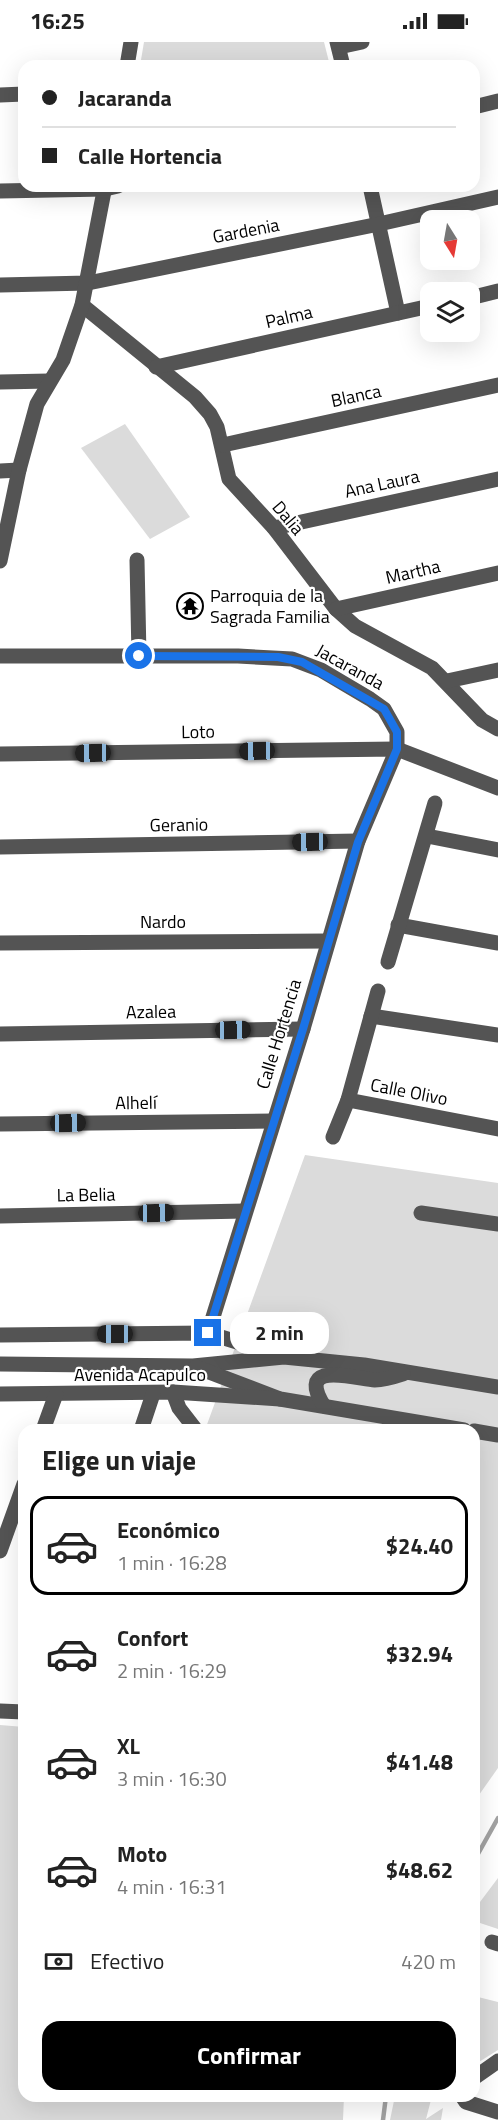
<!DOCTYPE html>
<html lang="es">
<meta charset="utf-8">
<style>
:root{--surface:#fff;--page:#f2f2f2;--text:#222;--muted:#767676;--line:#e0e0e0;--accent:#000}
body{margin:0;font-family:"Titillium Web",sans-serif;background:var(--page);color:var(--text);height:100vh;display:flex;flex-direction:column;font-size:22px;white-space:nowrap}
*{box-sizing:border-box;margin:0}
p{font-size:20px;color:var(--muted)}
.icon{flex:none;width:33px;height:33px;fill:none;stroke:currentColor;stroke-width:2;stroke-linecap:round;stroke-linejoin:round}
.map{position:relative;flex:1;overflow:hidden}
.side{position:absolute;left:18px;top:1382px;width:462px;height:678px;display:flex;flex-direction:column;background:var(--surface);border-radius:18px;box-shadow:0 6px 24px #0002}
.side>*{flex:none}
.banner{position:absolute;left:18px;top:18px;width:462px;height:132px;border-radius:18px;box-shadow:0 6px 24px #0002;display:grid;align-content:center;height:132px;padding:0 24px;background:var(--surface)}
.needle{width:39px;rotate:169deg}
.fabs{position:absolute;left:420px;top:168px;display:grid;gap:12px}
.fabs a{display:grid;place-items:center;width:60px;height:60px;border-radius:12px;background:var(--surface);box-shadow:0 6px 24px #0002;font-size:30px}
.end{position:absolute;width:27px;height:27px;margin:-14px;border:8px solid #1a73e8;background:#fff;box-shadow:0 0 0 3px #fff}
.from{border-radius:50%}
.bubble{position:absolute;height:42px;border-radius:18px;background:var(--surface);box-shadow:0 6px 24px #0002;font-size:20px;font-weight:700;line-height:42px;text-align:center}
.car{position:absolute;width:18px;height:36px;margin:-18px -9px;border-radius:8px;box-shadow:0 0 4px 2px #0007;background:linear-gradient(#222 24%,#8ab4d8 0 40%,#222 0 76%,#8ab4d8 0 86%,#222 0)}
.banner b{display:flex;align-items:center;gap:21px;height:57px;font-size:22px}
.banner b+b{border-top:2px solid var(--line)}
.banner i{width:15px;height:15px;background:var(--text)}
ul{padding:0;list-style:none}
li{display:flex;align-items:center;gap:18px;height:99px;margin:0 12px 9px;padding:0 12px;border:3px solid transparent;border-radius:18px}
li div{flex:1}
li b{display:block;font-size:22px}
li em{font-style:normal;font-weight:700}
li.on{border-color:var(--accent)}
li>.icon{width:54px;height:54px;stroke-width:1.5}
h2{padding:0 24px;font-size:27px;line-height:72px}
.pay{display:flex;align-items:center;gap:15px;height:66px;padding:0 24px;font-size:22px}
.pay p{margin-inline-start:auto}
.action{display:flex;gap:12px;margin-top:auto;padding:12px 24px}
.action a{flex:1;height:69px;border-radius:18px;background:var(--accent);color:#fff;font-size:24px;font-weight:700;line-height:69px;text-align:center}
.status{display:flex;justify-content:space-between;align-items:center;height:42px;padding:0 30px;background:var(--surface);direction:ltr}
.status svg{height:16px;fill:currentColor}
.map>svg:first-child{display:block}
</style>
<div class="status"><b>16:25</b><svg viewBox="0 0 49 12"><path d="M0 12V9h3v3zM5 12V6h3v6zM10 12V3h3v9zM15 12V0h3v12zM26 1h20v11H26zM47 4h2v5h-2z"/></svg></div>
<div class="map">
<svg width="498" height="2078" viewBox="0 0 498 2078">
<rect width="100%" height="100%" fill="#fff"/>
<g fill="#dbdbdb">
<polygon points="144,0 324,0 330,24 140,24"/>
<polygon points="125,382 190,475 150,497 81,406"/>
<polygon points="305,1113 498,1141 498,1726 474,1760 474,1388 205,1388"/>
<polygon points="0,1683 24,1685 24,2054 344,2054 343,2078 0,2078"/>
<polygon points="498,1836 498,1887 474,1879 474,1868"/>
<polygon points="474,1954 498,1960 498,2008 474,2023"/>
<polygon points="395,2054 432,2054 426,2077 443,2066 441,2078 390,2078"/>
</g>
<g fill="none" stroke-linecap="round" stroke-linejoin="round">
<g stroke="#a2a2a2" stroke-width="4.5">
<polyline points="474,1819 498,1776"/>
<polyline points="383,2078 386,2054"/>
</g>
<g stroke="#545454" stroke-width="15">
<polyline points="337,0 343,24"/>
<polyline points="339,5 362,0"/>
<polyline points="127,24 131,0"/>
<polyline points="0,53 24,52"/>
<polyline points="474,65 498,59"/>
<polyline points="370,144 398,271"/>
<polyline points="0,149 105,147 118,144"/>
<polyline points="0,243 88,241 379,182 498,155"/>
<polyline points="470,256 498,249"/>
<polyline points="82,263 195,355 210,372 217,385 229,437 274,486 336,567 355,584 432,626 482,678 498,687"/>
<polyline points="156,325 430,264"/>
<polyline points="0,340 49,339"/>
<polyline points="223,403 498,343"/>
<polyline points="0,429 19,428"/>
<polyline points="274,486 498,437"/>
<polyline points="137,518 139,614"/>
<polyline points="0,519 19,428 37,362 63,318 82,263 105,144"/>
<polyline points="336,567 498,531"/>
<polyline points="0,614 238,614 292,617 321,628 370,657 384,667 397,690 397,707 358,799 303,987 208,1291"/>
<polyline points="447,639 498,628"/>
<polyline points="0,712 397,707 498,746"/>
<polyline points="427,794 498,808"/>
<polyline points="0,805 358,799"/>
<polyline points="398,883 498,901"/>
<polyline points="0,901 327,899"/>
<polyline points="388,920 435,761"/>
<polyline points="371,974 498,993"/>
<polyline points="0,992 303,987"/>
<polyline points="348,1058 498,1087"/>
<polyline points="0,1082 273,1079"/>
<polyline points="333,1095 348,1058 378,949"/>
<polyline points="421,1171 498,1182"/>
<polyline points="0,1174 245,1169"/>
<polyline points="0,1293 208,1291 279,1313"/>
<polyline points="0,1322 193,1324 284,1315 364,1323 498,1345"/>
<polyline points="196,1325 280,1357 464,1388"/>
<polyline points="173,1350 179,1366 196,1388"/>
<polyline points="0,1352 173,1350 280,1357"/>
<path d="M 324,1364 C 295,1318 353,1336 375,1338 C 385,1338 394,1335 403,1332"/>
<polyline points="43,1388 56,1352"/>
<polyline points="141,1388 153,1352"/>
<polyline points="474,1389 498,1393"/>
<polyline points="0,1509 24,1442"/>
<polyline points="0,1669 24,1670"/>
<polyline points="492,1900 498,1902"/>
<polyline points="474,2036 498,2019"/>
<polyline points="462,2054 466,2060 498,2070"/>
</g>
</g>
<g fill="none" stroke-linecap="round" stroke-linejoin="round">
<polyline stroke="#1a73e8" stroke-width="8" points="139,614 278,615 302,620 384,667 397,690 397,707 358,800 303,987 208,1291"/>
</g>
<defs>
<symbol id="temple-ring" viewBox="-11 -11 22 22"><circle r="9.5" fill="#fff" stroke="#000" stroke-width="1.5"/><path d="M0-6L5-2H3V0L6.5 2.5H4V6H1.5V3h-3V6H-4V2.5H-6.5L-3 0V-2H-5Z" fill="#000"/></symbol>
</defs>
<g fill-rule="evenodd">
<use href="#temple-ring" x="175" y="549" width="30" height="30"/>
</g>
<g text-anchor="middle" stroke-width="4.5" stroke-linejoin="round" paint-order="stroke">
<g font-size="18" fill="#000" stroke="#fff">
<text transform="translate(246 189) rotate(-11)" y="6">Gardenia</text>
<text transform="translate(289 275) rotate(-13)" y="6">Palma</text>
<text transform="translate(356 354) rotate(-12)" y="6">Blanca</text>
<text transform="translate(382 442) rotate(-12)" y="6">Ana Laura</text>
<text transform="translate(288 476) rotate(50)" y="6">Dalia</text>
<text transform="translate(413 530) rotate(-13)" y="6">Martha</text>
<text transform="translate(350 625) rotate(29)" y="6">Jacaranda</text>
<text transform="translate(198 690) rotate(-1)" y="6">Loto</text>
<text transform="translate(179 783) rotate(-1)" y="6">Geranio</text>
<text x="163" y="886">Nardo</text>
<text transform="translate(151 970) rotate(-1)" y="6">Azalea</text>
<text transform="translate(279 992) rotate(-73)" y="6">Calle Hortencia</text>
<text transform="translate(409 1050) rotate(11)" y="6">Calle Olivo</text>
<text transform="translate(136 1061) rotate(-1)" y="6">Alhelí</text>
<text transform="translate(86 1153) rotate(-1)" y="6">La Belia</text>
<text x="140" y="1339">Avenida Acapulco</text>
</g>
<g font-size="18" fill="#000" stroke="#fff" text-anchor="start">
<text x="210" y="560">Parroquia de la<tspan x="210" dy="21">Sagrada Familia</tspan></text>
</g>
</g>
</svg>
<div class="fabs">
<a><svg class="needle" viewBox="-14 -14 28 28"><path d="M0-13l5 13h-10z" fill="#e53935"/><path d="M0 13l5-13h-10z" fill="#767676"/></svg></a>
<a><svg class="icon" aria-label="layers" viewBox="0 0 24 24"><path d="M12 4l9 5-9 5-9-5zM3 14l9 5 9-5"/></svg></a>
</div>
<i class="end from" style="left:139px;top:614px"></i>
<i class="end" style="left:208px;top:1291px"></i>
<div class="bubble" style="left:230px;top:1270px;width:99px">2 min</div>
<i class="car" style="left:257px;top:709px;rotate:269deg"></i>
<i class="car" style="left:93px;top:711px;rotate:269deg"></i>
<i class="car" style="left:310px;top:800px;rotate:269deg"></i>
<i class="car" style="left:233px;top:988px;rotate:89deg"></i>
<i class="car" style="left:68px;top:1081px;rotate:89deg"></i>
<i class="car" style="left:156px;top:1171px;rotate:89deg"></i>
<i class="car" style="left:115px;top:1292px;rotate:270deg"></i>
<div class="banner">
<b><i class="from"></i>Jacaranda</b>
<b><i></i>Calle Hortencia</b>
</div>
<section class="side">
<h2>Elige un viaje</h2>
<ul>
<li class="on"><svg class="icon" aria-label="car" viewBox="0 0 24 24"><path d="M5 17H2v-5l4-1 3-4h7l3 4 3 1v5h-3M9 17h6M6 11h13"/><circle cx="7" cy="17" r="2"/><circle cx="17" cy="17" r="2"/></svg><div><b>Económico</b><p>1 min · 16:28</p></div><em>$24.40</em></li>
<li><svg class="icon" aria-label="car" viewBox="0 0 24 24"><path d="M5 17H2v-5l4-1 3-4h7l3 4 3 1v5h-3M9 17h6M6 11h13"/><circle cx="7" cy="17" r="2"/><circle cx="17" cy="17" r="2"/></svg><div><b>Confort</b><p>2 min · 16:29</p></div><em>$32.94</em></li>
<li><svg class="icon" aria-label="car" viewBox="0 0 24 24"><path d="M5 17H2v-5l4-1 3-4h7l3 4 3 1v5h-3M9 17h6M6 11h13"/><circle cx="7" cy="17" r="2"/><circle cx="17" cy="17" r="2"/></svg><div><b>XL</b><p>3 min · 16:30</p></div><em>$41.48</em></li>
<li><svg class="icon" aria-label="car" viewBox="0 0 24 24"><path d="M5 17H2v-5l4-1 3-4h7l3 4 3 1v5h-3M9 17h6M6 11h13"/><circle cx="7" cy="17" r="2"/><circle cx="17" cy="17" r="2"/></svg><div><b>Moto</b><p>4 min · 16:31</p></div><em>$48.62</em></li>
</ul>
<div class="pay"><svg class="icon" aria-label="cash" viewBox="0 0 24 24"><path d="M3 7h18v10H3z"/><circle cx="12" cy="12" r="2"/></svg>Efectivo<p>420 m</p></div>
<div class="action"><a>Confirmar</a></div>
</section>
</div>
